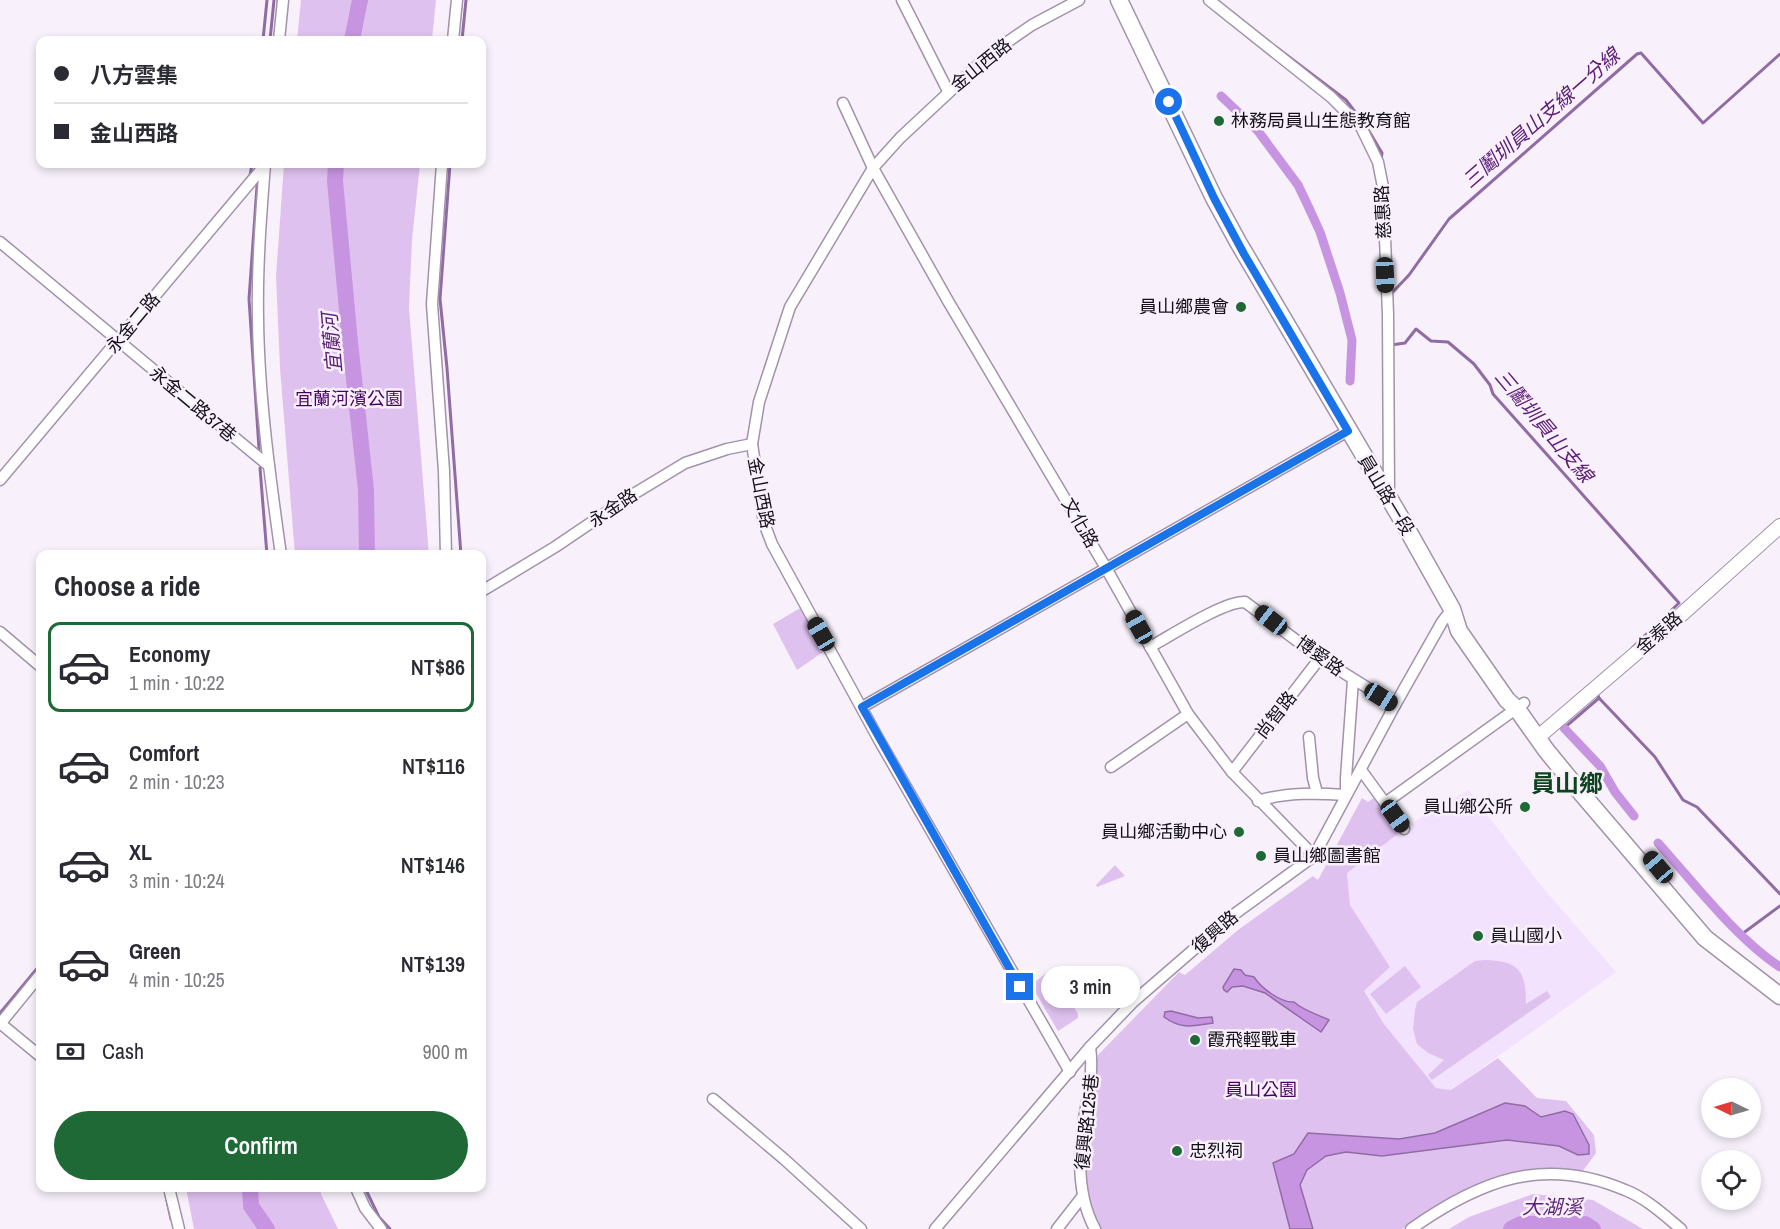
<!DOCTYPE html>
<meta charset="utf-8">
<style>
:root{--surface:#fff;--page:#f2f2f3;--text:#2b2b33;--muted:#7c7c81;--line:#e1e1e2;--accent:#1f6937}
body{margin:0;font-family:"Archivo Narrow","Noto Sans TC",sans-serif;background:var(--page);color:var(--text);height:100vh;display:flex;flex-direction:column;font-size:22px;white-space:nowrap}
*{box-sizing:border-box;margin:0}
p{font-size:20px;color:var(--muted)}
.icon{flex:none;width:33px;height:33px;fill:none;stroke:currentColor;stroke-width:2;stroke-linecap:round;stroke-linejoin:round}
.map{position:relative;flex:1;overflow:hidden}
.details{position:absolute;left:36px;top:550px;width:450px;height:642px;display:flex;flex-direction:column;background:var(--surface);border-radius:12px;box-shadow:0 3px 9px #0003}
.details>*{flex:none}
.hud{position:absolute;left:36px;top:36px;width:450px;height:132px;border-radius:12px;box-shadow:0 3px 9px #0003;display:grid;align-content:center;height:132px;padding:0 18px;background:var(--surface)}
.needle{width:39px;rotate:275deg}
.tools{position:absolute;left:1701px;top:1078px;display:grid;gap:12px}
.tools a{display:grid;place-items:center;width:60px;height:60px;border-radius:50%;background:var(--surface);box-shadow:0 3px 9px #0003;font-size:30px}
.end{position:absolute;width:27px;height:27px;margin:-14px;border:8px solid #1a73e8;background:#fff;box-shadow:0 0 0 3px #fff}
.from{border-radius:50%}
.bubble{position:absolute;height:42px;border-radius:21px;background:var(--surface);box-shadow:0 3px 9px #0003;font-size:20px;font-weight:600;line-height:42px;text-align:center}
.car{position:absolute;width:18px;height:36px;margin:-18px -9px;border-radius:8px;box-shadow:0 0 4px 2px #0007;background:linear-gradient(#222 24%,#8ab4d8 0 40%,#222 0 76%,#8ab4d8 0 86%,#222 0)}
.hud b{display:flex;align-items:center;gap:21px;height:57px;font-size:22px}
.hud b+b{border-top:2px solid var(--line)}
.hud i{width:15px;height:15px;background:var(--text)}
ul{padding:0;list-style:none}
li{display:flex;align-items:center;gap:18px;height:90px;margin:0 12px 9px;padding:0 6px;border:3px solid transparent;border-radius:12px}
li div{flex:1}
li b{display:block;font-size:22px}
li em{font-style:normal;font-weight:600}
li.active{border-color:var(--accent)}
li>.icon{width:54px;height:54px;stroke-width:1.5}
h2{padding:0 18px;font-size:27px;line-height:72px}
.pay{display:flex;align-items:center;gap:15px;height:66px;padding:0 18px;font-size:22px}
.pay p{margin-inline-start:auto}
.cta{display:flex;gap:12px;margin-top:auto;padding:12px 18px}
.cta a{flex:1;height:69px;border-radius:36px;background:var(--accent);color:#fff;font-size:24px;font-weight:600;line-height:69px;text-align:center}
.map>svg:first-child{display:block}
</style>
<div class="map">
<svg width="1780" height="1229" viewBox="0 0 1780 1229">
<rect width="100%" height="100%" fill="#f8f1fc"/>
<polygon fill="#f3e2fd" points="1469,790 1539,883 1616,972 1451,1090 1436,1088 1384,1024 1364,991 1390,967 1350,905 1347,873 1418,819"/>
<g fill="#dfc1f0">
<polygon points="301,0 436,0 432,40 297,40"/>
<polygon points="284,164 420,164 412,240 409,308 429,555 295,555 280,368 276,276"/>
<polygon points="802,607 826,650 797,670 773,624"/>
<polygon points="1375,797 1399,833 1347,873 1350,905 1390,967 1364,991 1384,1024 1436,1088 1451,1090 1498,1058 1537,1098 1566,1101 1594,1135 1596,1153 1582,1172 1544,1168 1524,1170 1489,1180 1447,1199 1402,1229 1099,1229 1085,1195 1084,1154 1098,1055 1179,972 1185,975 1238,930 1313,876 1318,880 1362,798 1368,802"/>
<polygon points="1115,865 1125,876 1097,887 1096,885"/>
<path d="M 1484,960 C 1519,961 1526,970 1526,1004 L 1547,991 L 1551,997 L 1432,1080 L 1428,1075 L 1444,1060 L 1428,1053 L 1417,1044 L 1413,1029 L 1415,1010 L 1417,1002 L 1475,961 Z"/>
<polygon points="1405,966 1421,987 1386,1014 1370,994"/>
<polygon points="1049,971 1053,971 1078,1014 1078,1018 1058,1031 1031,985"/>
<polygon points="186,1188 320,1188 321,1194 338,1229 194,1229"/>
<polygon points="1533,1194 1593,1200 1643,1229 1449,1229 1469,1217"/>
</g>
<g fill="#c694e0" stroke="#916ca4" stroke-width="1.5">
<path d="M 1234,969 L 1241,970 L 1245,975 L 1254,977 C 1261,988 1281,1003 1294,1002 C 1304,1011 1317,1014 1329,1020 L 1321,1032 L 1265,993 L 1243,986 L 1232,987 L 1227,992 L 1224,990 L 1223,987 Z"/>
<path d="M 1171,1011 L 1198,1018 L 1212,1017 L 1213,1023 C 1193,1026 1182,1030 1164,1017 L 1165,1012 Z"/>
<polygon points="1505,1103 1525,1106 1541,1117 1565,1111 1573,1114 1589,1145 1589,1154 1578,1155 1559,1146 1507,1140 1382,1156 1346,1152 1326,1156 1307,1170 1300,1185 1313,1229 1290,1229 1273,1163 1294,1154 1308,1133 1399,1139 1435,1133"/>
</g>
<g fill="none" stroke-linecap="round" stroke-linejoin="round">
<g stroke="#916ca4" stroke-width="3">
<polyline points="263,40 267,0"/>
<polyline points="270,40 274,0"/>
<polyline points="462,40 466,0"/>
<polyline points="1276,47 1346,100 1362,121"/>
<polyline points="1366,126 1382,153 1381,160"/>
<polyline points="450,164 440,299 447,368 461,555"/>
<polyline points="250,176 252,164"/>
<polyline points="257,186 249,299 259,449"/>
<polyline points="1390,295 1409,275 1449,219 1637,54 1641,53 1703,123 1780,54"/>
<polyline points="1391,345 1405,343 1416,329 1431,341 1448,342 1474,364 1490,385 1493,394 1679,603 1633,647"/>
<polyline points="260,468 267,555"/>
<polyline points="1597,693 1599,698 1655,757 1683,800 1697,807 1780,894"/>
<polyline points="1564,728 1599,698"/>
<polyline points="1742,934 1780,906"/>
<polyline points="0,1013 40,965"/>
<polyline points="365,1188 379,1217 390,1229"/>
<polyline points="166,1196 171,1219"/>
</g>
<g stroke="#c694e0" stroke-width="9">
<polyline points="1221,96 1258,131 1298,185 1309,208 1320,232 1340,293 1352,340 1350,381"/>
<polyline points="1564,728 1600,766 1615,792 1634,816"/>
<path d="M 1658,843 C 1693,882 1736,938 1780,967"/>
</g>
<g stroke="#c694e0" stroke-width="16">
<polyline points="352,40 360,0"/>
<polyline points="336,164 335,181 350,342 366,490 367,555"/>
<polyline points="250,1188 251,1206 267,1229"/>
<polyline points="1511,1229 1521,1224 1585,1224 1593,1229"/>
</g>
<defs>
<g id="street">
<polyline points="902,0 948,91"/>
<polyline points="1209,0 1331,97 1361,127 1378,162 1383,187 1388,314 1389,496"/>
<polyline points="279,40 283,0"/>
<polyline points="453,40 457,0"/>
<polyline points="843,103 873,168 948,301 1106,568 1188,714 1232,772 1314,856"/>
<path d="M 265,164 C 261,215 257,267 258,319 C 259,398 270,477 281,555"/>
<polyline points="442,164 432,304 444,471 446,555"/>
<polyline points="0,242 269,466"/>
<polyline points="0,480 265,165"/>
<polyline points="482,591 555,547 632,495 685,463 727,449 752,444"/>
<polyline points="0,632 40,666"/>
<path d="M 1150,647 C 1172,635 1224,601 1245,602 L 1320,658 L 1395,705"/>
<polyline points="862,707 1348,431"/>
<polyline points="1309,737 1313,778 1317,793"/>
<polyline points="1111,767 1188,714"/>
<polyline points="1361,770 1404,829"/>
<polyline points="1232,772 1320,658"/>
<path d="M 1258,801 C 1286,792 1318,793 1346,795 L 1346,778 L 1353,680"/>
<polyline points="1385,803 1524,703"/>
<polyline points="0,1023 40,1056"/>
<polyline points="0,1024 40,975"/>
<path d="M 1090,1047 C 1094,1074 1087,1099 1083,1125 C 1078,1160 1078,1198 1095,1229"/>
<polyline points="1070,1072 879,740 772,544 764,523 752,444 759,402 790,307 873,168 900,138 990,54 1032,25 1079,0"/>
<polyline points="713,1099 784,1159 861,1229"/>
<polyline points="169,1188 179,1229"/>
<polyline points="356,1188 365,1208 381,1229"/>
<polyline points="935,1229 1090,1047 1133,1002 1236,913 1314,856 1395,705 1442,622 1452,609"/>
<polyline points="1057,1229 1082,1197"/>
<path d="M 1411,1229 C 1479,1181 1543,1155 1625,1190 C 1646,1198 1664,1215 1681,1229"/>
</g>
<polyline id="secondary" points="1537,738 1682,614 1780,526"/>
<polyline id="primary" points="1119,0 1214,198 1238,242 1402,520 1452,609 1459,631 1507,700 1517,709 1546,750 1582,794 1705,938 1780,996"/>
</defs>
<use href="#street" stroke="#a292ab" stroke-width="13"/>
<use href="#secondary" stroke="#a292ab" stroke-width="16"/>
<use href="#primary" stroke="#a292ab" stroke-width="19"/>
<use href="#street" stroke="#fff" stroke-width="10"/>
<use href="#secondary" stroke="#fff" stroke-width="14"/>
<use href="#primary" stroke="#fff" stroke-width="16"/>
</g>
<g fill="none" stroke-linecap="round" stroke-linejoin="round">
<polyline stroke="#1a73e8" stroke-width="8" points="1020,987 862,707 1348,431 1244,254 1214,198 1169,102"/>
</g>
<g fill="#1f6937" stroke="#f8f1fc" stroke-width="2">
<circle cx="1219" cy="121" r="6"/>
<circle cx="1241" cy="307" r="6"/>
<circle cx="1525" cy="807" r="6"/>
<circle cx="1239" cy="832" r="6"/>
<circle cx="1261" cy="856" r="6"/>
<circle cx="1478" cy="936" r="6"/>
<circle cx="1195" cy="1040" r="6"/>
<circle cx="1177" cy="1151" r="6"/>
</g>
<g text-anchor="middle" stroke-width="5" stroke-linejoin="round" paint-order="stroke">
<g font-size="18" fill="#151019" stroke="#f8f1fc">
<text transform="translate(981 65) rotate(-39)" y="6">金山西路</text>
<text transform="translate(1383 212) rotate(-93)" y="6">慈惠路</text>
<text transform="translate(133 323) rotate(-50)" y="6">永金二路</text>
<text transform="translate(193 404) rotate(40)" y="6">永金二路37巷</text>
<text transform="translate(761 493) rotate(79)" y="6">金山西路</text>
<text transform="translate(1386 495) rotate(59)" y="6">員山路一段</text>
<text transform="translate(613 508) rotate(-34)" y="6">永金路</text>
<text transform="translate(1080 523) rotate(60)" y="6">文化路</text>
<text transform="translate(1659 633) rotate(-41)" y="6">金泰路</text>
<text transform="translate(1320 656) rotate(36)" y="6">博愛路</text>
<text transform="translate(1276 715) rotate(-52)" y="6">尚智路</text>
<text transform="translate(1215 932) rotate(-41)" y="6">復興路</text>
<text transform="translate(1087 1122) rotate(-84)" y="6">復興路125巷</text>
</g>
<g font-size="18" fill="#151019" stroke="#f8f1fc" text-anchor="start">
<text x="1231" y="127">林務局員山生態教育館</text>
<text x="1229" y="313" text-anchor="end">員山鄉農會</text>
<text x="1513" y="813" text-anchor="end">員山鄉公所</text>
<text x="1227" y="838" text-anchor="end">員山鄉活動中心</text>
<text x="1273" y="862">員山鄉圖書館</text>
<text x="1490" y="942">員山國小</text>
<text x="1207" y="1046">霞飛輕戰車</text>
<text x="1189" y="1157">忠烈祠</text>
</g>
<g font-size="18" fill="#480261" stroke="#f8f1fc">
<text x="349" y="405">宜蘭河濱公園</text>
<text x="1261" y="1096">員山公園</text>
</g>
<g font-size="20" font-style="italic" fill="#5c1e77" stroke="#f8f1fc">
<text transform="translate(1541 118) rotate(-41)" y="7">三鬮圳員山支線一分線</text>
<text transform="translate(332 343) rotate(-95)" y="7">宜蘭河</text>
<text transform="translate(1544 426) rotate(50)" y="7">三鬮圳員山支線</text>
<text x="1552" y="1214">大湖溪</text>
</g>
<g font-size="24" font-weight="bold" fill="#0f4320" stroke="#f8f1fc">
<text x="1567" y="792">員山鄉</text>
</g>
</g>
</svg>
<div class="tools">
<a><svg class="needle" viewBox="-14 -14 28 28"><path d="M0-13l5 13h-10z" fill="#e53935"/><path d="M0 13l5-13h-10z" fill="#7c7c81"/></svg></a>
<a><svg class="icon" aria-label="locate" viewBox="0 0 24 24"><circle cx="12" cy="12" r="6"/><path d="M12 2v4M12 18v4M2 12h4M18 12h4"/></svg></a>
</div>
<i class="end from" style="left:1169px;top:102px"></i>
<i class="end" style="left:1020px;top:987px"></i>
<div class="bubble" style="left:1041px;top:966px;width:99px">3 min</div>
<i class="car" style="left:1385px;top:275px;rotate:178deg"></i>
<i class="car" style="left:1271px;top:620px;rotate:308deg"></i>
<i class="car" style="left:1139px;top:627px;rotate:331deg"></i>
<i class="car" style="left:821px;top:634px;rotate:330deg"></i>
<i class="car" style="left:1381px;top:697px;rotate:122deg"></i>
<i class="car" style="left:1395px;top:816px;rotate:144deg"></i>
<i class="car" style="left:1658px;top:867px;rotate:320deg"></i>
<div class="hud">
<b><i class="from"></i>八方雲集</b>
<b><i></i>金山西路</b>
</div>
<section class="details">
<h2>Choose a ride</h2>
<ul>
<li class="active"><svg class="icon" aria-label="car" viewBox="0 0 24 24"><path d="M5 17H2v-5l4-1 3-4h7l3 4 3 1v5h-3M9 17h6M6 11h13"/><circle cx="7" cy="17" r="2"/><circle cx="17" cy="17" r="2"/></svg><div><b>Economy</b><p>1 min · 10:22</p></div><em>NT$86</em></li>
<li><svg class="icon" aria-label="car" viewBox="0 0 24 24"><path d="M5 17H2v-5l4-1 3-4h7l3 4 3 1v5h-3M9 17h6M6 11h13"/><circle cx="7" cy="17" r="2"/><circle cx="17" cy="17" r="2"/></svg><div><b>Comfort</b><p>2 min · 10:23</p></div><em>NT$116</em></li>
<li><svg class="icon" aria-label="car" viewBox="0 0 24 24"><path d="M5 17H2v-5l4-1 3-4h7l3 4 3 1v5h-3M9 17h6M6 11h13"/><circle cx="7" cy="17" r="2"/><circle cx="17" cy="17" r="2"/></svg><div><b>XL</b><p>3 min · 10:24</p></div><em>NT$146</em></li>
<li><svg class="icon" aria-label="car" viewBox="0 0 24 24"><path d="M5 17H2v-5l4-1 3-4h7l3 4 3 1v5h-3M9 17h6M6 11h13"/><circle cx="7" cy="17" r="2"/><circle cx="17" cy="17" r="2"/></svg><div><b>Green</b><p>4 min · 10:25</p></div><em>NT$139</em></li>
</ul>
<div class="pay"><svg class="icon" aria-label="cash" viewBox="0 0 24 24"><path d="M3 7h18v10H3z"/><circle cx="12" cy="12" r="2"/></svg>Cash<p>900 m</p></div>
<div class="cta"><a>Confirm</a></div>
</section>
</div>
